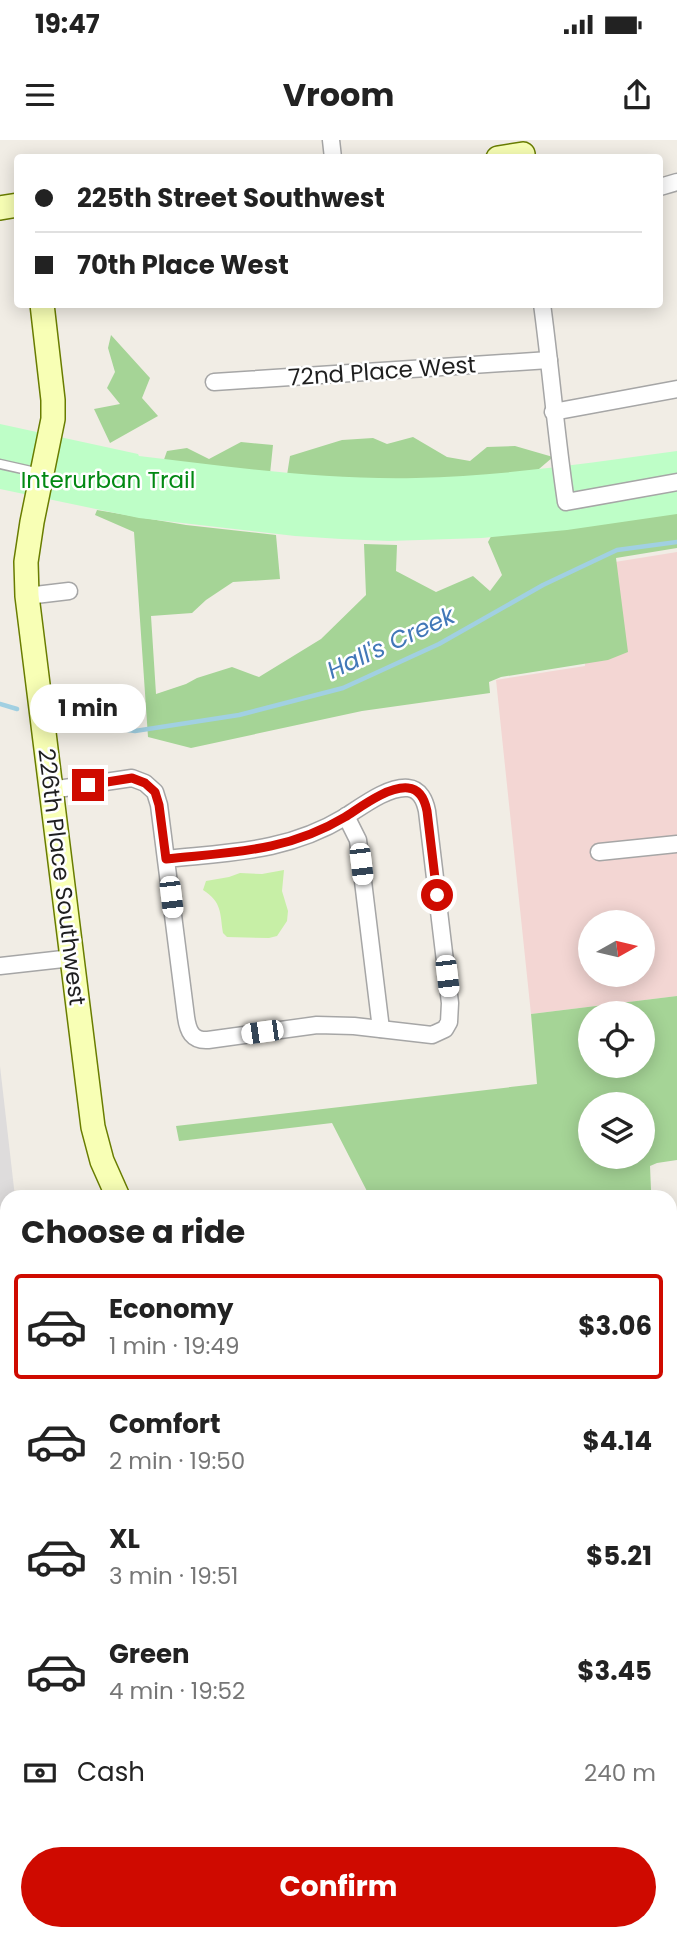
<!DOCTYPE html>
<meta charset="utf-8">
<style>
:root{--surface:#fff;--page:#f2f2f2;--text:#222;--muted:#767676;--line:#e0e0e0;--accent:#cf0a00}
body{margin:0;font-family:Poppins,sans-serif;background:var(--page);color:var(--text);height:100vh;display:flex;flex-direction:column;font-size:26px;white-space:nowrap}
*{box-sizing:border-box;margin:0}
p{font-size:23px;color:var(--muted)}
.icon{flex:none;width:38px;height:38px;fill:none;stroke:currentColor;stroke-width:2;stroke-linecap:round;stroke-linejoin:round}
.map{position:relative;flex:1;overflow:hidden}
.side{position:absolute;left:0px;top:1050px;width:677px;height:751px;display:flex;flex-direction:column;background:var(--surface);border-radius:21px 21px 0 0;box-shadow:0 4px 18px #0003}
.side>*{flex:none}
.hud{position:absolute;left:14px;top:14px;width:649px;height:154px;border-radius:7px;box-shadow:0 4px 18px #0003;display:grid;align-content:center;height:154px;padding:0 21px;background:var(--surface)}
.needle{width:46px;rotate:82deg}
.tools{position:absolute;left:578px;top:770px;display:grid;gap:14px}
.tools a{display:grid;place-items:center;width:77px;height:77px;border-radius:50%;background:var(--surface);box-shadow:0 4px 18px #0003;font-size:35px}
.end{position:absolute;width:32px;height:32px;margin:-16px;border:9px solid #cf0a00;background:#fff;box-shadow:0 0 0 4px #fff}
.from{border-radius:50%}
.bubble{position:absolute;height:49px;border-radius:24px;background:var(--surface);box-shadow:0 4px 18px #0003;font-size:23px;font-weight:700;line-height:49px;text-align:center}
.car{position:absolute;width:21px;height:42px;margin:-21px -10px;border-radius:9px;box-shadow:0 0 5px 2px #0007;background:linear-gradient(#fff 24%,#345 0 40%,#fff 0 76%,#345 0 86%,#fff 0)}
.hud b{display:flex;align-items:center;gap:24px;height:66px;font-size:26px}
.hud b+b{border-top:2px solid var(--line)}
.hud i{width:18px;height:18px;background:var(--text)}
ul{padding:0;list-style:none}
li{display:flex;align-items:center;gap:21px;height:105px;margin:0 14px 10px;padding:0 7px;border:4px solid transparent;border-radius:7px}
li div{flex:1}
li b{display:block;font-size:26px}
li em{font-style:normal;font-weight:700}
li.selected{border-color:var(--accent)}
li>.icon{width:63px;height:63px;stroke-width:1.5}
h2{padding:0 21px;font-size:32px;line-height:84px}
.pay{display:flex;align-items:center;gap:18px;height:77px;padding:0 21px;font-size:26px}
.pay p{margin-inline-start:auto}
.button{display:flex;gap:14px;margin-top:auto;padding:14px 21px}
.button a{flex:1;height:80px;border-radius:42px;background:var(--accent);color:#fff;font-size:28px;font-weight:700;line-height:80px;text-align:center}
.status{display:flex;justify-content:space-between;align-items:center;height:49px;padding:0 35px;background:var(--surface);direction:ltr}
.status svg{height:19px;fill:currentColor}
header{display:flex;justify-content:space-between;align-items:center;height:91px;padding:0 21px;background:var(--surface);font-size:32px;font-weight:700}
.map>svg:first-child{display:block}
</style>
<div class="status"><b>19:47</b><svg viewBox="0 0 49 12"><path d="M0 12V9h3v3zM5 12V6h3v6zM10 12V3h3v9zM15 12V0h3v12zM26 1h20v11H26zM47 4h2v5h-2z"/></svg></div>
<header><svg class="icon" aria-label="menu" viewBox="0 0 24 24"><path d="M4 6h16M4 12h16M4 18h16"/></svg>Vroom<svg class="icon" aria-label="share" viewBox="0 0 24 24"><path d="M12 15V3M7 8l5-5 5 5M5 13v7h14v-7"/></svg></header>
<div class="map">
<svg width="677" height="1800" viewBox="0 0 677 1800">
<rect width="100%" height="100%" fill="#f1ede5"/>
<polygon fill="#dedcdc" points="0,926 15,1057 7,1057 7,1239 0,1240"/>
<path fill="#f3d6d3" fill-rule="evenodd" d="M 677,412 L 677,856 L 531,874 L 496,540 L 585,526 L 584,438 L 615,422 ZM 590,782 L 642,782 L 642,835 L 590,835 Z"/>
<path fill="#c7efa6" d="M 284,730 L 282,751 L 288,771 L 287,781 L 277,796 L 269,798 L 227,797 L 223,793 C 220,773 222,762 203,750 L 206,741 L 229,737 L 240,733 L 262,734 Z"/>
<g fill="#a5d496" fill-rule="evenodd">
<polygon points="111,195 150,238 142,258 158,276 110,303 94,269 120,264 107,248 115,232 108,208"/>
<polygon points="413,297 447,317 470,321 487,307 515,306 553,317 532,335 483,345 160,331 167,311 187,308 209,319 241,302 273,305 270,334 287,335 290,316 342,300 373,298 387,304"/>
<polygon points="677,363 677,408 616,418 628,512 608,520 501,537 489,542 490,553 362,571 191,608 148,597 134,392 95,375 97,370 186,385 276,395 280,439 233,442 206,460 192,473 151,476 156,554 186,544 197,538 232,527 259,537 321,499 366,455 364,404 397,405 396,431 436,452 473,436 490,451 502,435 488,402 495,389"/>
<path d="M 677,856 L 677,1020 L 657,1023 L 650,1026 L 651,1050 L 634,1057 L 370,1057 L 332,983 L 179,1001 L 176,986 L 537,944 L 531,874 ZM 590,873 L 642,873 L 642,926 L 590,926 ZM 642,964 L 642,1017 L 590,1017 L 590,964 Z"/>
<polygon points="7,1108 7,1243 0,1245 0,1109"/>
<polygon points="7,1724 7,1794 13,1794 9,1800 0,1800 0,1727"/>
</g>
<path fill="#befec7" d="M 0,284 L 138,314 L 139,316 C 231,327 323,340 416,338 C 504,336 590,323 677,311 L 677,374 L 567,390 L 482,398 L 389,401 L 341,399 L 295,396 L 139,378 L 0,349 Z"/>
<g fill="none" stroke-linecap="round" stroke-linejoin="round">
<g stroke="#a1d0e2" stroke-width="4.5">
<polyline points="0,564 17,569"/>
<polyline points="64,581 135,591 239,575 343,548 439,504 543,445 617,410 677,402"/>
</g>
<defs>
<polyline id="lane" points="0,324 40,333"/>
<g id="street">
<polyline points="331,0 333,18"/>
<polyline points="660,47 677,42"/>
<path d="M 542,164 C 551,230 556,296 566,362 L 677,342"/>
<polyline points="214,242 549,220"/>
<polyline points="553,272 677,249"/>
<polyline points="27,456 69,451"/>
<path d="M 51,650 L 132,638 L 145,643 L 155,652 L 159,665 L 186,877 C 188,891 192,901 208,900 L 317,885 L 354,886 L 432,895 L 445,889 L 449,882 L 450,863 L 427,671 C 425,661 420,649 408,648 C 388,646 361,667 345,677 C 287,712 231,712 166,719"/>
<polyline points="346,676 358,700 381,889"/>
<polyline points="599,712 677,704"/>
<polyline points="0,826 72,818"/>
<polyline points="670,1114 677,1107"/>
<polyline points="670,1273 677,1321"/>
<polyline points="491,1794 492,1800"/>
<polyline points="166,1800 169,1794"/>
</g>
<g id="secondary">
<polyline points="498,18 523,14"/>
<polyline points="0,68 18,65"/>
<polyline points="42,164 53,260 53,279 32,382 26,422 27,456 93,987 102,1021 118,1057"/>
<polyline points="0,1269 7,1267"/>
<polyline points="670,1578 677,1577"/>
<polyline points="0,1667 7,1666"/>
</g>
</defs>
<use href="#lane" stroke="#a6a6a6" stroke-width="11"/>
<use href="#street" stroke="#a6a6a6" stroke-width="19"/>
<use href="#secondary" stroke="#697d00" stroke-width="26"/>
<use href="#lane" stroke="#fff" stroke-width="8"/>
<use href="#street" stroke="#fff" stroke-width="16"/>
<use href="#secondary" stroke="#f8ffb5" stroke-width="23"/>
</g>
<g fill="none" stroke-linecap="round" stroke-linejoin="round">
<path stroke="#cf0a00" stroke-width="9" d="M 88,645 L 132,638 L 145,643 L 155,652 L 159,665 L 166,719 C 231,712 287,712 345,677 C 361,667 388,646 408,648 C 420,649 425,661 427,671 L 437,755"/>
</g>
<g text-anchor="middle" stroke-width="5" stroke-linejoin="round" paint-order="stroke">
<g font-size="23" fill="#1f1f1f" stroke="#fff">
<text transform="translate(382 231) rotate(-4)" y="8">72nd Place West</text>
<text transform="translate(62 737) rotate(83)" y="8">226th Place Southwest</text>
</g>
<g font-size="23" fill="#028913" stroke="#fff">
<text x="108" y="348">Interurban Trail</text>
</g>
<g font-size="24" font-style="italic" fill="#4278b8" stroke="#fff">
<text transform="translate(391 503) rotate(-25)" y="8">Hall's Creek</text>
</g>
</g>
</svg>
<div class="tools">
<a><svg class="needle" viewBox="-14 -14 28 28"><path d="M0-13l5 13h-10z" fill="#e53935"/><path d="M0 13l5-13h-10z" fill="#767676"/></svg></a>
<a><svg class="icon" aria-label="locate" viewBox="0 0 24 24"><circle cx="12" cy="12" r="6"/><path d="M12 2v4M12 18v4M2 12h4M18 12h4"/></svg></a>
<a><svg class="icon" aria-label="layers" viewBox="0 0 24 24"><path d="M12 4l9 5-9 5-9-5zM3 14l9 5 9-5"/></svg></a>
</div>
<i class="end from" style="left:437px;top:755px"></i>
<i class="end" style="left:88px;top:645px"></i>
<div class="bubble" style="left:30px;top:544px;width:116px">1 min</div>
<i class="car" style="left:361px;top:724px;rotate:173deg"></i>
<i class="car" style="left:171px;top:757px;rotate:173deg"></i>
<i class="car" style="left:447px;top:836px;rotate:173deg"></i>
<i class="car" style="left:262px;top:892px;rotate:262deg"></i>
<div class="hud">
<b><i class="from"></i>225th Street Southwest</b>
<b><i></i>70th Place West</b>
</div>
<section class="side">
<h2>Choose a ride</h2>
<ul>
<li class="selected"><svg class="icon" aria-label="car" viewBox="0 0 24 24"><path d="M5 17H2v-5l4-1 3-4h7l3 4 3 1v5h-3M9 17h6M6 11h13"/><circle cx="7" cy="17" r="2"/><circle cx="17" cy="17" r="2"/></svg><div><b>Economy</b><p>1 min · 19:49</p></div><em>$3.06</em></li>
<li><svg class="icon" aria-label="car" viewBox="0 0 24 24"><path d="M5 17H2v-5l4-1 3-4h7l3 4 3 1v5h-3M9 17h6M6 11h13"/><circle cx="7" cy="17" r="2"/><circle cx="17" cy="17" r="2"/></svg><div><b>Comfort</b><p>2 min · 19:50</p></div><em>$4.14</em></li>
<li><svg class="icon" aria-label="car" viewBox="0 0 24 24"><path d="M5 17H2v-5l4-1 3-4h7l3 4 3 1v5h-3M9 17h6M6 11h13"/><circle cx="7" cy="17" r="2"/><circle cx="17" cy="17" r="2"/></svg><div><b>XL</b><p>3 min · 19:51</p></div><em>$5.21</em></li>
<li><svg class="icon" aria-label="car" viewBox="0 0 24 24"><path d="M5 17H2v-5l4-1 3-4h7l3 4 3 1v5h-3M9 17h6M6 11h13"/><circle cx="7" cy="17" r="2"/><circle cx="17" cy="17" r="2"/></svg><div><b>Green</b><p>4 min · 19:52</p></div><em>$3.45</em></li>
</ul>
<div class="pay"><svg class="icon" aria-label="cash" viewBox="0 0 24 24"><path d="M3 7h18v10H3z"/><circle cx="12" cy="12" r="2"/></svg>Cash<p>240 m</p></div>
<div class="button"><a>Confirm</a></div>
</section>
</div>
